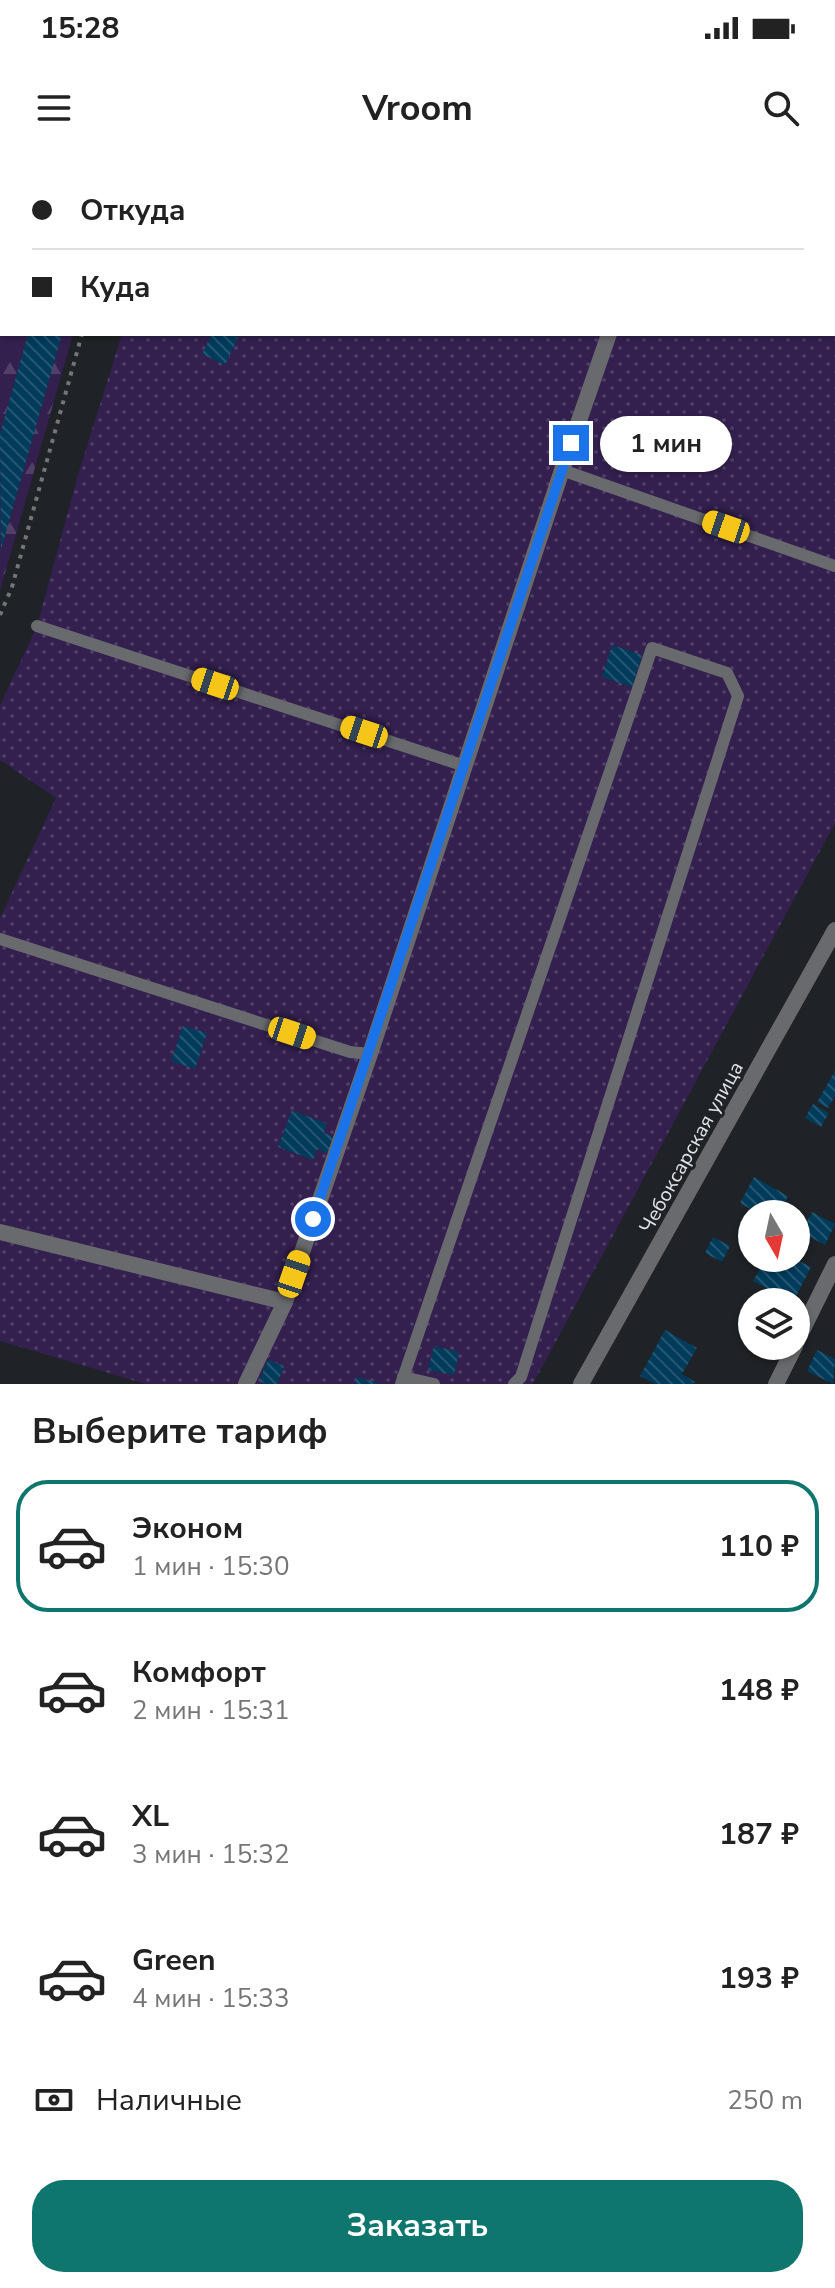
<!DOCTYPE html>
<html lang="ru">
<meta charset="utf-8">
<style>
:root{--surface:#fff;--page:#f2f2f2;--text:#222;--muted:#767676;--line:#e0e0e0;--accent:#0f766e}
body{margin:0;font-family:"Nunito Sans",sans-serif;background:var(--page);color:var(--text);height:100vh;display:flex;flex-direction:column;font-size:30px;white-space:nowrap}
*{box-sizing:border-box;margin:0}
p{font-size:26px;color:var(--muted)}
.icon{flex:none;width:44px;height:44px;fill:none;stroke:currentColor;stroke-width:2;stroke-linecap:round;stroke-linejoin:round}
.map{position:relative;height:1224px;overflow:hidden}
.panel{display:flex;flex-direction:column;background:var(--surface);flex:1}
.panel>*{flex:none}
.top-card{position:absolute;left:0px;top:0px;width:836px;height:176px;box-shadow:0 2px 6px #0004;display:grid;align-content:center;height:176px;padding:0 32px;background:var(--surface)}
.needle{width:52px;rotate:171deg}
.fabs{position:absolute;left:738px;top:1040px;display:grid;gap:16px}
.fabs a{display:grid;place-items:center;width:72px;height:72px;border-radius:50%;background:var(--surface);box-shadow:0 2px 6px #0004;font-size:40px}
.end{position:absolute;width:36px;height:36px;margin:-18px;border:10px solid #1a73e8;background:#fff;box-shadow:0 0 0 4px #fff}
.from{border-radius:50%}
.bubble{position:absolute;height:56px;border-radius:28px;background:var(--surface);box-shadow:0 2px 6px #0004;font-size:26px;font-weight:700;line-height:56px;text-align:center}
.car{position:absolute;width:24px;height:48px;margin:-24px -12px;border-radius:10px;box-shadow:0 0 6px 2px #0007;background:linear-gradient(#f5c518 24%,#345 0 40%,#f5c518 0 76%,#345 0 86%,#f5c518 0)}
.top-card b{display:flex;align-items:center;gap:28px;height:76px;font-size:30px}
.top-card b+b{border-top:2px solid var(--line)}
.top-card i{width:20px;height:20px;background:var(--text)}
ul{padding:0;list-style:none}
li{display:flex;align-items:center;gap:24px;height:132px;margin:0 16px 12px;padding:0 16px;border:4px solid transparent;border-radius:32px}
li div{flex:1}
li b{display:block;font-size:30px}
li em{font-style:normal;font-weight:700}
li.active{border-color:var(--accent)}
li>.icon{width:72px;height:72px;stroke-width:1.5}
h2{padding:0 32px;font-size:36px;line-height:96px}
.pay{display:flex;align-items:center;gap:20px;height:88px;padding:0 32px;font-size:30px}
.pay p{margin-inline-start:auto}
.button{display:flex;gap:16px;margin-top:auto;padding:16px 32px}
.button a{flex:1;height:92px;border-radius:32px;background:var(--accent);color:#fff;font-size:32px;font-weight:700;line-height:92px;text-align:center}
.status{display:flex;justify-content:space-between;align-items:center;height:56px;padding:0 40px;background:var(--surface);direction:ltr}
.status svg{height:22px;fill:currentColor}
header{display:flex;justify-content:space-between;align-items:center;height:104px;padding:0 32px;background:var(--surface);font-size:36px;font-weight:700}
.map>svg:first-child{display:block}
</style>
<div class="status"><b>15:28</b><svg viewBox="0 0 49 12"><path d="M0 12V9h3v3zM5 12V6h3v6zM10 12V3h3v9zM15 12V0h3v12zM26 1h20v11H26zM47 4h2v5h-2z"/></svg></div>
<header><svg class="icon" aria-label="menu" viewBox="0 0 24 24"><path d="M4 6h16M4 12h16M4 18h16"/></svg>Vroom<svg class="icon" aria-label="search" viewBox="0 0 24 24"><circle cx="10" cy="10" r="6"/><path d="M15 15l6 6"/></svg></header>
<div class="map">
<svg width="835" height="1224" viewBox="0 0 835 1224">
<defs>
<pattern id="forest-firs" width="22" height="20" patternUnits="userSpaceOnUse" patternTransform="scale(2)"><rect width="22" height="20" fill="#33204f"/><path d="M5 1l3.5 6h-7zM16 11l3.5 6h-7z" fill="#504068"/></pattern>
<pattern id="garden-dots" width="8" height="8" patternUnits="userSpaceOnUse" patternTransform="scale(2)"><rect width="8" height="8" fill="#33204f"/><path d="M2 2h.1M6 6h.1" fill="none" stroke="#504068" stroke-width="1.8" stroke-linecap="round"/></pattern>
<pattern id="building-back-hatch" width="6" height="6" patternUnits="userSpaceOnUse" patternTransform="scale(2)"><rect width="6" height="6" fill="#003b5b"/><path d="M-1 5l2 2M0 0l6 6M5-1l2 2" fill="none" stroke="#255773"/></pattern>
</defs>
<rect width="100%" height="100%" fill="#1f2226"/>
<polygon fill="url(#forest-firs)" points="2,116 2,174 73,174 0,431 0,125"/>
<polygon fill="url(#garden-dots)" points="177,0 835,0 835,663 533,1224 146,1224 0,1181 0,758 56,638 0,600 0,545 37,466 78,315 122,174 834,174 834,2 176,2"/>
<g fill="url(#building-back-hatch)">
<polygon points="28,174 62,174 1,390 0,274"/>
<polygon points="212,174 231,174 238,178 225,205 202,194"/>
<polygon points="612,485 642,495 632,527 602,517"/>
<polygon points="183,866 207,873 195,909 171,901"/>
<polygon points="835,911 835,936 828,948 817,942"/>
<polygon points="813,944 829,953 821,967 805,958"/>
<polygon points="292,950 327,964 324,973 336,977 330,994 317,989 313,1000 278,987"/>
<polygon points="754,1017 788,1036 779,1054 759,1054 740,1043"/>
<polygon points="812,1052 835,1064 825,1085 801,1072"/>
<polygon points="713,1077 730,1086 722,1102 705,1093"/>
<polygon points="766,1098 793,1098 811,1107 793,1142 753,1121"/>
<polygon points="665,1170 697,1188 682,1214 695,1222 693,1224 655,1224 640,1216"/>
<polygon points="434,1186 459,1192 454,1215 428,1210"/>
<polygon points="817,1190 835,1199 833,1224 807,1211"/>
<polygon points="268,1200 284,1206 277,1224 266,1224 259,1221"/>
<polygon points="356,1217 379,1223 379,1224 355,1224"/>
</g>
<g fill="none" stroke-linecap="round" stroke-linejoin="round">
<g stroke="#737679" stroke-width="4" stroke-dasharray="4 6" stroke-linecap="butt">
<polyline points="128,2 129,0"/>
<polyline points="0,56 2,56"/>
<polyline points="0,455 12,427 82,174"/>
</g>
<g stroke="#696a6d" stroke-width="12">
<polyline points="562,310 835,406"/>
<polyline points="37,466 465,606"/>
<polyline points="0,779 350,892 370,894"/>
<polyline points="403,1217 434,1224"/>
<polyline points="401,1224 652,488 727,513 738,536 533,1179 521,1217 514,1224"/>
</g>
<g stroke="#696a6d" stroke-width="16">
<polyline points="667,2 668,0"/>
<polyline points="0,1072 285,1142"/>
<polyline points="796,1183 835,1104"/>
<polyline points="246,1224 285,1142 370,894 562,310 609,174"/>
<polyline points="581,1224 835,770"/>
<polyline points="776,1224 795,1186"/>
</g>
</g>
<g fill="none" stroke-linecap="round" stroke-linejoin="round">
<polyline stroke="#1a73e8" stroke-width="10" points="313,1059 571,283"/>
</g>
<g text-anchor="middle" stroke-width="6" stroke-linejoin="round" paint-order="stroke">
<g font-size="20" fill="#e3e6e9" stroke="#1f2226">
<text transform="translate(691 987) rotate(-61)" y="7">Чебоксарская улица</text>
</g>
</g>
</svg>
<div class="fabs">
<a><svg class="needle" viewBox="-14 -14 28 28"><path d="M0-13l5 13h-10z" fill="#e53935"/><path d="M0 13l5-13h-10z" fill="#767676"/></svg></a>
<a><svg class="icon" aria-label="layers" viewBox="0 0 24 24"><path d="M12 4l9 5-9 5-9-5zM3 14l9 5 9-5"/></svg></a>
</div>
<i class="end from" style="left:313px;top:1059px"></i>
<i class="end" style="left:571px;top:283px"></i>
<div class="bubble" style="left:600px;top:256px;width:132px">1 мин</div>
<i class="car" style="left:726px;top:367px;rotate:289deg"></i>
<i class="car" style="left:215px;top:524px;rotate:288deg"></i>
<i class="car" style="left:364px;top:572px;rotate:288deg"></i>
<i class="car" style="left:292px;top:873px;rotate:108deg"></i>
<i class="car" style="left:294px;top:1114px;rotate:19deg"></i>
<div class="top-card">
<b><i class="from"></i>Откуда</b>
<b><i></i>Куда</b>
</div>
</div>
<section class="panel">
<h2>Выберите тариф</h2>
<ul>
<li class="active"><svg class="icon" aria-label="car" viewBox="0 0 24 24"><path d="M5 17H2v-5l4-1 3-4h7l3 4 3 1v5h-3M9 17h6M6 11h13"/><circle cx="7" cy="17" r="2"/><circle cx="17" cy="17" r="2"/></svg><div><b>Эконом</b><p>1 мин · 15:30</p></div><em>110 ₽</em></li>
<li><svg class="icon" aria-label="car" viewBox="0 0 24 24"><path d="M5 17H2v-5l4-1 3-4h7l3 4 3 1v5h-3M9 17h6M6 11h13"/><circle cx="7" cy="17" r="2"/><circle cx="17" cy="17" r="2"/></svg><div><b>Комфорт</b><p>2 мин · 15:31</p></div><em>148 ₽</em></li>
<li><svg class="icon" aria-label="car" viewBox="0 0 24 24"><path d="M5 17H2v-5l4-1 3-4h7l3 4 3 1v5h-3M9 17h6M6 11h13"/><circle cx="7" cy="17" r="2"/><circle cx="17" cy="17" r="2"/></svg><div><b>XL</b><p>3 мин · 15:32</p></div><em>187 ₽</em></li>
<li><svg class="icon" aria-label="car" viewBox="0 0 24 24"><path d="M5 17H2v-5l4-1 3-4h7l3 4 3 1v5h-3M9 17h6M6 11h13"/><circle cx="7" cy="17" r="2"/><circle cx="17" cy="17" r="2"/></svg><div><b>Green</b><p>4 мин · 15:33</p></div><em>193 ₽</em></li>
</ul>
<div class="pay"><svg class="icon" aria-label="cash" viewBox="0 0 24 24"><path d="M3 7h18v10H3z"/><circle cx="12" cy="12" r="2"/></svg>Наличные<p>250 m</p></div>
<div class="button"><a>Заказать</a></div>
</section>
